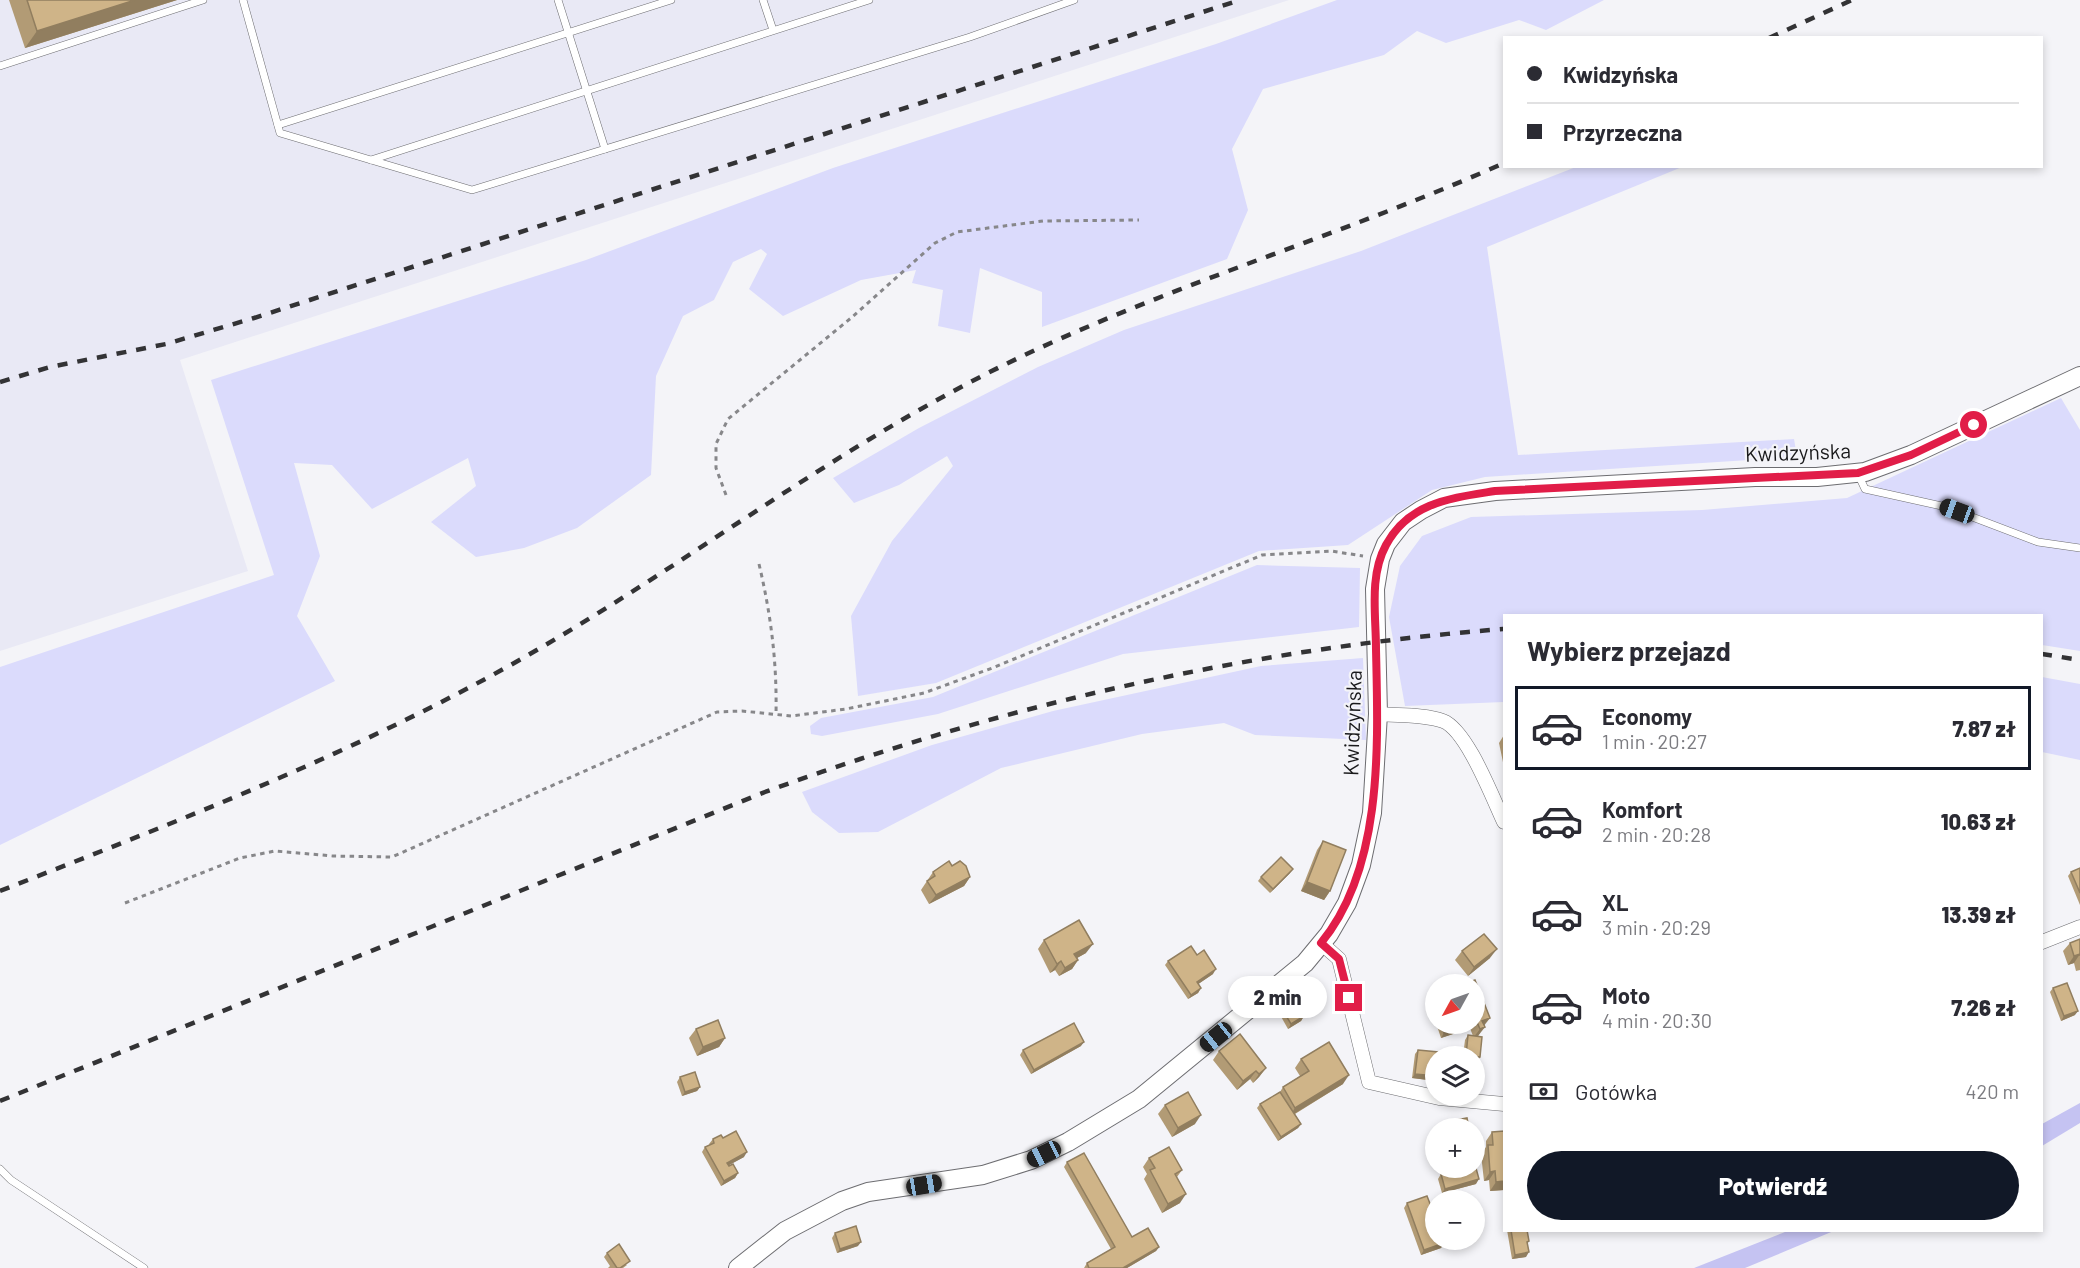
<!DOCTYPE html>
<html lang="pl">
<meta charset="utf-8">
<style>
:root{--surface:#fff;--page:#f7f7f7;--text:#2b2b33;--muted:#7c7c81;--line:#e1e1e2;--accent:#111827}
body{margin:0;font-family:Barlow,sans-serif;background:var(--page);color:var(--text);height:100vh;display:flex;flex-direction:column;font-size:22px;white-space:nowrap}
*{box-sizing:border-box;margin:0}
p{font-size:20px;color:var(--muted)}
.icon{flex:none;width:33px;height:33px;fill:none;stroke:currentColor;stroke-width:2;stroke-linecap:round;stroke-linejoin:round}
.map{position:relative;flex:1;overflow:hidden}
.drawer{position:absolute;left:1503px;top:614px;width:540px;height:618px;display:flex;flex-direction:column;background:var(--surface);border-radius:0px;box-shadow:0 3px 9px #0003}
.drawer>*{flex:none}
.top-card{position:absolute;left:1503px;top:36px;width:540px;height:132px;border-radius:0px;box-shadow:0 3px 9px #0003;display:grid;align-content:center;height:132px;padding:0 24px;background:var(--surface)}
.needle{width:39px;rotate:230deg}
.controls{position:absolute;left:1425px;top:974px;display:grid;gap:12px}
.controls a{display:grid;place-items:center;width:60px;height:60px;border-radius:50%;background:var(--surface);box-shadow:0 3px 9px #0003;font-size:30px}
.end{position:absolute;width:27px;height:27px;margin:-14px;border:8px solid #e11d48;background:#fff;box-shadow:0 0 0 3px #fff}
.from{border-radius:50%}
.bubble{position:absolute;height:42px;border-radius:21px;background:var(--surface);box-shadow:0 3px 9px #0003;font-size:20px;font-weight:800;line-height:42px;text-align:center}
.car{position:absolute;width:18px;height:36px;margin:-18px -9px;border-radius:8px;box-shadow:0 0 4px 2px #0007;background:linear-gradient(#222 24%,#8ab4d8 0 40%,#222 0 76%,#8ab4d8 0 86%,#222 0)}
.top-card b{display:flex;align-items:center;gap:21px;height:57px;font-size:22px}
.top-card b+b{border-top:2px solid var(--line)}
.top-card i{width:15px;height:15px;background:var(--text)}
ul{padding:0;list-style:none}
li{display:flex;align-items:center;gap:18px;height:84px;margin:0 12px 9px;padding:0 12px;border:3px solid transparent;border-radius:0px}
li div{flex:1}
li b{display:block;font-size:22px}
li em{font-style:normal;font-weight:800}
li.current{border-color:var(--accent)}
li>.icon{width:54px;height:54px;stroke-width:1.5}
h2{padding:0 24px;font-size:27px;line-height:72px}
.pay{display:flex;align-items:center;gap:15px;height:66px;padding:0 24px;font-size:22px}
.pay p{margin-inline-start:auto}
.primary-button{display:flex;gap:12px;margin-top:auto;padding:12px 24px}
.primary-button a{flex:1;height:69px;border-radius:36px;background:var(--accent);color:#fff;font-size:24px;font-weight:800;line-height:69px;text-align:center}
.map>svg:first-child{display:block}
</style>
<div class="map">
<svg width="2080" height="1268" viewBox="0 0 2080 1268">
<rect width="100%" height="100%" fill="#f4f4f8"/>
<polygon fill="#e9e9f5" points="0,0 1289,0 180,360 248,571 0,651"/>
<g fill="#dbdbfc">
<polygon points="1337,0 1604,0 1546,30 1519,20 1446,43 1417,31 1384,55 1263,89 1232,149 1248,210 1227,259 1042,327 1042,292 980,268 970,333 938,326 943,290 912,283 916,270 861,280 783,316 749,289 767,254 761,249 733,262 714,300 683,316 656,376 651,475 577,528 524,548 476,557 431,522 476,486 468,458 372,509 332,465 294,463 320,556 297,616 335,681 0,845 0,667 274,575 211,380 586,260 833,168 1216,44"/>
<polygon points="1576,167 1682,167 1487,247 1518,455 1794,439 1797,457 1485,477 1432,490 1348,545 1259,551 936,683 858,696 851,616 892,541 953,466 947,456 899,485 854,503 833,478 919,428 1038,367 1124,330 1361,251"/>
<polygon points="2061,398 2080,430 2080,651 2042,645 2042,615 1504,615 1504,702 1405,706 1389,617 1400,566 1422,536 1471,517 1702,510 1847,498"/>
<polygon points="1257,565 1360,568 1359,627 1123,654 938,714 822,736 811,734 810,726 821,718 933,697"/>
<polygon points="1363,658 1366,740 1255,735 1224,723 1142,734 1001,768 878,832 839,833 812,812 802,792 932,745 1053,711 1261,666"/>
<polygon points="2042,677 2080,684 2080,760 2042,752"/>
</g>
<g fill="#c5c3f2">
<polygon points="2080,1103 2080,1123 2042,1146 2042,1124"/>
<polygon points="1790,1230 1836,1230 1745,1268 1694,1268"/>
</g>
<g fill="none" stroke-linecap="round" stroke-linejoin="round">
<defs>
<g id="service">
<polyline points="243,0 280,133 472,190 970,37 1074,0"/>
<polyline points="558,0 605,149"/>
<polyline points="763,0 773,30"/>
<polyline points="0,66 203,0"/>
<polyline points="278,125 671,0"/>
<polyline points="371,160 869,0"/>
<polyline points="1858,474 1865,489 1946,507 2038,542 2080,548"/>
<polyline points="0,1169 11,1180 144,1268"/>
</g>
<g id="minor">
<path d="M 1378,714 C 1399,716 1423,714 1443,721 C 1467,730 1493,799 1504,822"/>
<polyline points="2042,942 2080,927"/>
<polyline points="1321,943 1339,959 1369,1082 1439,1098 1504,1104"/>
</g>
<polyline id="tertiary" points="738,1268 785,1231 842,1201 868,1192 983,1175 1031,1160 1068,1142 1139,1099 1305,963 1329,934 1347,903 1361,865 1372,813 1378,714 1375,589 1380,559 1386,544 1403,522 1421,510 1444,498 1495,491 1755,477 1817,477 1865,472 1911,455 2080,376"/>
</defs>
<use href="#service" stroke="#6d6d71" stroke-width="8"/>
<use href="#minor" stroke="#6d6d71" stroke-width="15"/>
<use href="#tertiary" stroke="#6d6d71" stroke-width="20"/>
<g stroke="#87878a" stroke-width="3" stroke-dasharray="4.5 4.5" stroke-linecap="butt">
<polyline points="726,495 716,468 716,444 728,419 851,318 935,243 957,232 1043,221 1139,220"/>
<path d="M 759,564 C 771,615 777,662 776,714"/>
<polyline points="125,903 240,858 275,851 333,856 392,857 717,712 742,711 791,716 846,709 924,693 995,667 1262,555 1331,551 1363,556"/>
</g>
<use href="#service" stroke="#fff" stroke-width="7"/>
<use href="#minor" stroke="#fff" stroke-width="14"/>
<use href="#tertiary" stroke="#fff" stroke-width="18"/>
<g stroke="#333335" stroke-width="4.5" stroke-dasharray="10 10" stroke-linecap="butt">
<polyline points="1769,38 1852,0"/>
<polyline points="0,382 50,367 166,344 254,318 1240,0"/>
<polyline points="2042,654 2080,660"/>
<path d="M 0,891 C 178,821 356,753 523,658 C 679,569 822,458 982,376 C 1150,290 1332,240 1504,163"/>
<path d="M 0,1101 L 765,792 C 1003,705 1252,648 1504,629"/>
</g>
</g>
<g fill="#b29b75">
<polygon points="9,0 177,0 25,48"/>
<polygon points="1504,735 1504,767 1499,743"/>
<polygon points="1323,841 1330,891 1324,900 1301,891 1317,850"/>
<polygon points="952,866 970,877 964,886 929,904 921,890 933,872"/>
<polygon points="2080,868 2080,905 2068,876 2071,872"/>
<polygon points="1290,873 1270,893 1258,881 1261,877"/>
<polygon points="2080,939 2080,970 2076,971 2074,963 2068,965 2063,951 2070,943"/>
<polygon points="1044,940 1086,953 1077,958 1078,960 1072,969 1059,976 1055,970 1050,973 1038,949"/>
<polygon points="1462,951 1490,958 1468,976 1455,960"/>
<polygon points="1197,955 1213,974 1198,984 1201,988 1198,993 1188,999 1165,965 1168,961"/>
<polygon points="1474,984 1484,1026 1478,1036 1477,1036 1480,1057 1477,1062 1474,1061 1474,1056 1463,1056 1465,1040 1468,1035 1473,1036 1468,1023 1474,1023"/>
<polygon points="2053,988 2075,1015 2061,1021 2050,992"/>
<polygon points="1436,994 1436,1021 1429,1000 1432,995"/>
<polygon points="1282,1009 1304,1016 1301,1021 1288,1029 1279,1013"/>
<polygon points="1436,1023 1461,1023 1462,1027 1459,1032 1441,1038"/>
<polygon points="696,1029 725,1038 719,1047 697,1056 689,1038"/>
<polygon points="1081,1046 1031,1074 1020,1055 1023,1050"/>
<polygon points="1418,1050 1436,1056 1436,1081 1412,1078 1415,1054"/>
<polygon points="1219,1051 1266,1068 1259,1077 1253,1083 1250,1079 1237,1090 1213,1060"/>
<polygon points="1301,1059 1343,1084 1295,1114 1301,1124 1298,1128 1278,1141 1257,1108 1260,1104 1280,1092 1283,1087 1300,1076 1295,1068"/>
<polygon points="680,1077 700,1087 697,1091 682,1096 677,1082"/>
<polygon points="1165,1105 1195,1124 1172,1137 1158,1114"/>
<polygon points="1504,1131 1504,1190 1490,1191 1489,1180 1484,1181 1481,1154 1486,1147 1486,1141 1492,1132"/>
<polygon points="723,1138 744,1157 728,1165 738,1173 735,1178 721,1186 702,1152 705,1147 710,1145 709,1144 713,1139"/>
<polygon points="1149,1158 1182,1170 1177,1177 1180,1203 1162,1213 1144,1179 1147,1174 1143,1167"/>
<polygon points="1067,1162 1132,1237 1159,1247 1156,1251 1127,1268 1084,1268 1087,1263 1111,1249 1064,1167"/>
<polygon points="1441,1174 1476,1184 1442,1193 1438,1179"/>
<polygon points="1407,1203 1444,1243 1441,1248 1421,1255 1404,1208"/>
<polygon points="1507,1230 1527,1230 1529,1241 1527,1244 1526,1257 1512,1259"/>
<polygon points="835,1233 858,1246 837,1253 832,1238"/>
<polygon points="607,1253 627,1265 623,1268 608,1268 610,1266 604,1257"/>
</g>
<g fill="#917e5f">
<polygon points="135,0 177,0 25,48 37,31"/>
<polygon points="1293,869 1290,873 1270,893 1273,889"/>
<polygon points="970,877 964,886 929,904 936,895"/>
<polygon points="1307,882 1330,891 1324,900 1301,891"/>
<polygon points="1093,944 1086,953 1068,963 1074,954"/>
<polygon points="1497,949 1490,958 1468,976 1474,967"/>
<polygon points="2080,954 2074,963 2068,965 2074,956"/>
<polygon points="1078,960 1072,969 1059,976 1065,968"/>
<polygon points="1061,961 1055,970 1050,973 1057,964"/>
<polygon points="1216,969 1213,974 1194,987 1197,982"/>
<polygon points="1201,988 1198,993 1188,999 1191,995"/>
<polygon points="2078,1011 2075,1015 2061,1021 2064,1016"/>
<polygon points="1304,1016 1301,1021 1288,1029 1291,1024"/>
<polygon points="1490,1018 1483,1027 1482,1021"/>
<polygon points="1462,1027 1459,1032 1441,1038 1444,1033"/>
<polygon points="1485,1027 1478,1036 1473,1038 1480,1029"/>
<polygon points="725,1038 719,1047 697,1056 703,1047"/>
<polygon points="1084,1042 1081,1046 1031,1074 1034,1070"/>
<polygon points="1474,1057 1480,1057 1477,1062 1474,1061"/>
<polygon points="1266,1068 1259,1077 1253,1083 1259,1074"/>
<polygon points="1256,1071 1250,1079 1237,1090 1243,1081"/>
<polygon points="1415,1074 1436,1076 1436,1081 1412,1078"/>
<polygon points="1349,1075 1343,1084 1289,1117 1295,1108"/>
<polygon points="700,1087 697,1091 682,1096 685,1092"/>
<polygon points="1201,1115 1195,1124 1172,1137 1178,1128"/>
<polygon points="1301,1124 1298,1128 1278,1141 1281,1137"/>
<polygon points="747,1152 744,1157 724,1168 727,1163"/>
<polygon points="1495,1171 1489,1180 1484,1181 1490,1172"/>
<polygon points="738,1173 735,1178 721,1186 724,1181"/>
<polygon points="1479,1179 1476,1184 1442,1193 1445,1189"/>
<polygon points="1504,1181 1504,1190 1490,1191 1496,1182"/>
<polygon points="1186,1194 1180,1203 1162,1213 1168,1204"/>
<polygon points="861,1242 858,1246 837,1253 840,1249"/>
<polygon points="1444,1243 1441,1248 1421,1255 1424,1250"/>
<polygon points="1159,1247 1156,1251 1127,1268 1123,1268"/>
<polygon points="1529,1252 1526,1257 1512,1259 1515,1255"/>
</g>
<g fill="#cfb488" stroke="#917e5f" stroke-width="1.5">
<polygon points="27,0 135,0 37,31"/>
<polygon points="1323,841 1346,850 1330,891 1307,882"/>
<polygon points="1281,857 1293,869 1273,889 1261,877"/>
<polygon points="949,861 952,866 960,861 966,866 970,877 936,895 927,881 935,876 933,872"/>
<polygon points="2080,868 2080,893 2071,872"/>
<polygon points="1079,920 1093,944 1074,954 1078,960 1065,968 1061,961 1057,964 1044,940"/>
<polygon points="1484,934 1497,949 1474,967 1462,951"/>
<polygon points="2080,939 2080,956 2080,954 2074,956 2070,943"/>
<polygon points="1191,946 1197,955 1204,950 1216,969 1197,982 1201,988 1191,995 1168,961"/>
<polygon points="1475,980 1490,1018 1482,1021 1485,1027 1480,1029 1474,1015 1474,984 1464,984"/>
<polygon points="2067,983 2078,1011 2064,1016 2053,988"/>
<polygon points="1436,994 1436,1007 1432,995"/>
<polygon points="1295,1001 1304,1016 1291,1024 1282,1009"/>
<polygon points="718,1020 725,1038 703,1047 696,1029"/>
<polygon points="1074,1023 1084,1042 1034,1070 1023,1050"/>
<polygon points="1441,1023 1461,1023 1462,1027 1444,1033"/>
<polygon points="1240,1034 1266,1068 1259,1074 1256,1071 1243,1081 1219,1051"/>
<polygon points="1468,1035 1482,1037 1480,1057 1466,1056"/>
<polygon points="1329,1042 1349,1075 1295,1108 1283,1087 1309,1071 1301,1059"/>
<polygon points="1418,1050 1449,1053 1449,1056 1436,1056 1436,1076 1415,1074"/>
<polygon points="695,1072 700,1087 685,1092 680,1077"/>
<polygon points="1188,1092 1201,1115 1178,1128 1165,1105"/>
<polygon points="1280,1092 1301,1124 1281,1137 1260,1104"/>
<polygon points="1467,1118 1469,1128 1442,1128 1441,1123"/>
<polygon points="736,1131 747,1152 727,1163 729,1166 733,1164 738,1173 724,1181 705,1147 714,1143 713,1139 721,1135 723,1138"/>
<polygon points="1504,1131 1504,1181 1496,1182 1495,1171 1490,1172 1488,1145 1493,1145 1492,1132"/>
<polygon points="1169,1147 1182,1170 1175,1174 1186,1194 1168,1204 1150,1170 1155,1168 1149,1158"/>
<polygon points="1084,1153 1132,1237 1148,1228 1159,1247 1123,1268 1089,1268 1087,1263 1115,1247 1067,1162"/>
<polygon points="1474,1161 1479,1179 1445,1189 1441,1174 1460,1167 1474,1167"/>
<polygon points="1427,1196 1436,1219 1436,1239 1443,1239 1444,1243 1424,1250 1407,1203"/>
<polygon points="856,1226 861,1242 840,1249 835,1233"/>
<polygon points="1511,1230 1527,1230 1529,1241 1527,1242 1529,1252 1515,1255"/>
<polygon points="619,1244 630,1261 620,1268 617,1268 607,1253"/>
</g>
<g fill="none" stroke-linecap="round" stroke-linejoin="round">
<path stroke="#e11d48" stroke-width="8" d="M 1349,998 L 1339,959 L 1321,943 C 1384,867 1378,742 1376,649 C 1376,615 1369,576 1386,545 C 1409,502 1452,498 1495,491 L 1858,473 L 1911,455 L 1974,425"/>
</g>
<g text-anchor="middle" stroke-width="4.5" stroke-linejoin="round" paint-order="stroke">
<g font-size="21" fill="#19191b" stroke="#f4f4f8">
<text transform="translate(1798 453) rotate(-2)" y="7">Kwidzyńska</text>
<text transform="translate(1353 723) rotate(-88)" y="7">Kwidzyńska</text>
</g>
</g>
</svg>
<div class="controls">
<a><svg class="needle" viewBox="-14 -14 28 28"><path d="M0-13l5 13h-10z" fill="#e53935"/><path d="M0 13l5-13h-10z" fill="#7c7c81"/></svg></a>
<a><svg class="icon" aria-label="layers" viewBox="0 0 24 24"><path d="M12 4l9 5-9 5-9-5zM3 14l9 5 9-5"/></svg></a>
<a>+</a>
<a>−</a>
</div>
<i class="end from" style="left:1974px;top:425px"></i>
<i class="end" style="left:1349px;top:998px"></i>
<div class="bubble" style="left:1228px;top:976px;width:99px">2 min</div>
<i class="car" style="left:1957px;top:511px;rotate:290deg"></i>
<i class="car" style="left:1216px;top:1037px;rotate:231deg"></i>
<i class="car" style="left:1044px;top:1154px;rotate:244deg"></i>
<i class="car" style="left:924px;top:1185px;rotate:80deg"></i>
<div class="top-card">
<b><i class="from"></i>Kwidzyńska</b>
<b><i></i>Przyrzeczna</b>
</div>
<section class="drawer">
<h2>Wybierz przejazd</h2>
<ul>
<li class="current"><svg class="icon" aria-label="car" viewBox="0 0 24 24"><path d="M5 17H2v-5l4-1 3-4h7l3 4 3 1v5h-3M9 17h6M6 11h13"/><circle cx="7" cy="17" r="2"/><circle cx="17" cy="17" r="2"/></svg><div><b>Economy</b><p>1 min · 20:27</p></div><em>7.87 zł</em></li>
<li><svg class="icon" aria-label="car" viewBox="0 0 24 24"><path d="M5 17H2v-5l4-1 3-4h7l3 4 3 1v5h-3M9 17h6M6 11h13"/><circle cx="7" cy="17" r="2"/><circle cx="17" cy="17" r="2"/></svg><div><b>Komfort</b><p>2 min · 20:28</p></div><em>10.63 zł</em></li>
<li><svg class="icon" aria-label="car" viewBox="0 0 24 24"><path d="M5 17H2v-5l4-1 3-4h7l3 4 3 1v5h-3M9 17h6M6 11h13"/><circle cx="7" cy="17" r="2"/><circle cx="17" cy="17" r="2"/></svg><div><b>XL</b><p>3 min · 20:29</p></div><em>13.39 zł</em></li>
<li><svg class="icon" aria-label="car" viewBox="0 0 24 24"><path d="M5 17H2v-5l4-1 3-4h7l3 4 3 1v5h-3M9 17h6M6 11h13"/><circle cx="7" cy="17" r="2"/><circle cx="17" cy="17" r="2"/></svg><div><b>Moto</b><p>4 min · 20:30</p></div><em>7.26 zł</em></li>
</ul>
<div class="pay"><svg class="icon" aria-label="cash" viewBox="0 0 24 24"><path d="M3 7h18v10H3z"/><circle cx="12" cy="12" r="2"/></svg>Gotówka<p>420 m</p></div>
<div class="primary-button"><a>Potwierdź</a></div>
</section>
</div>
